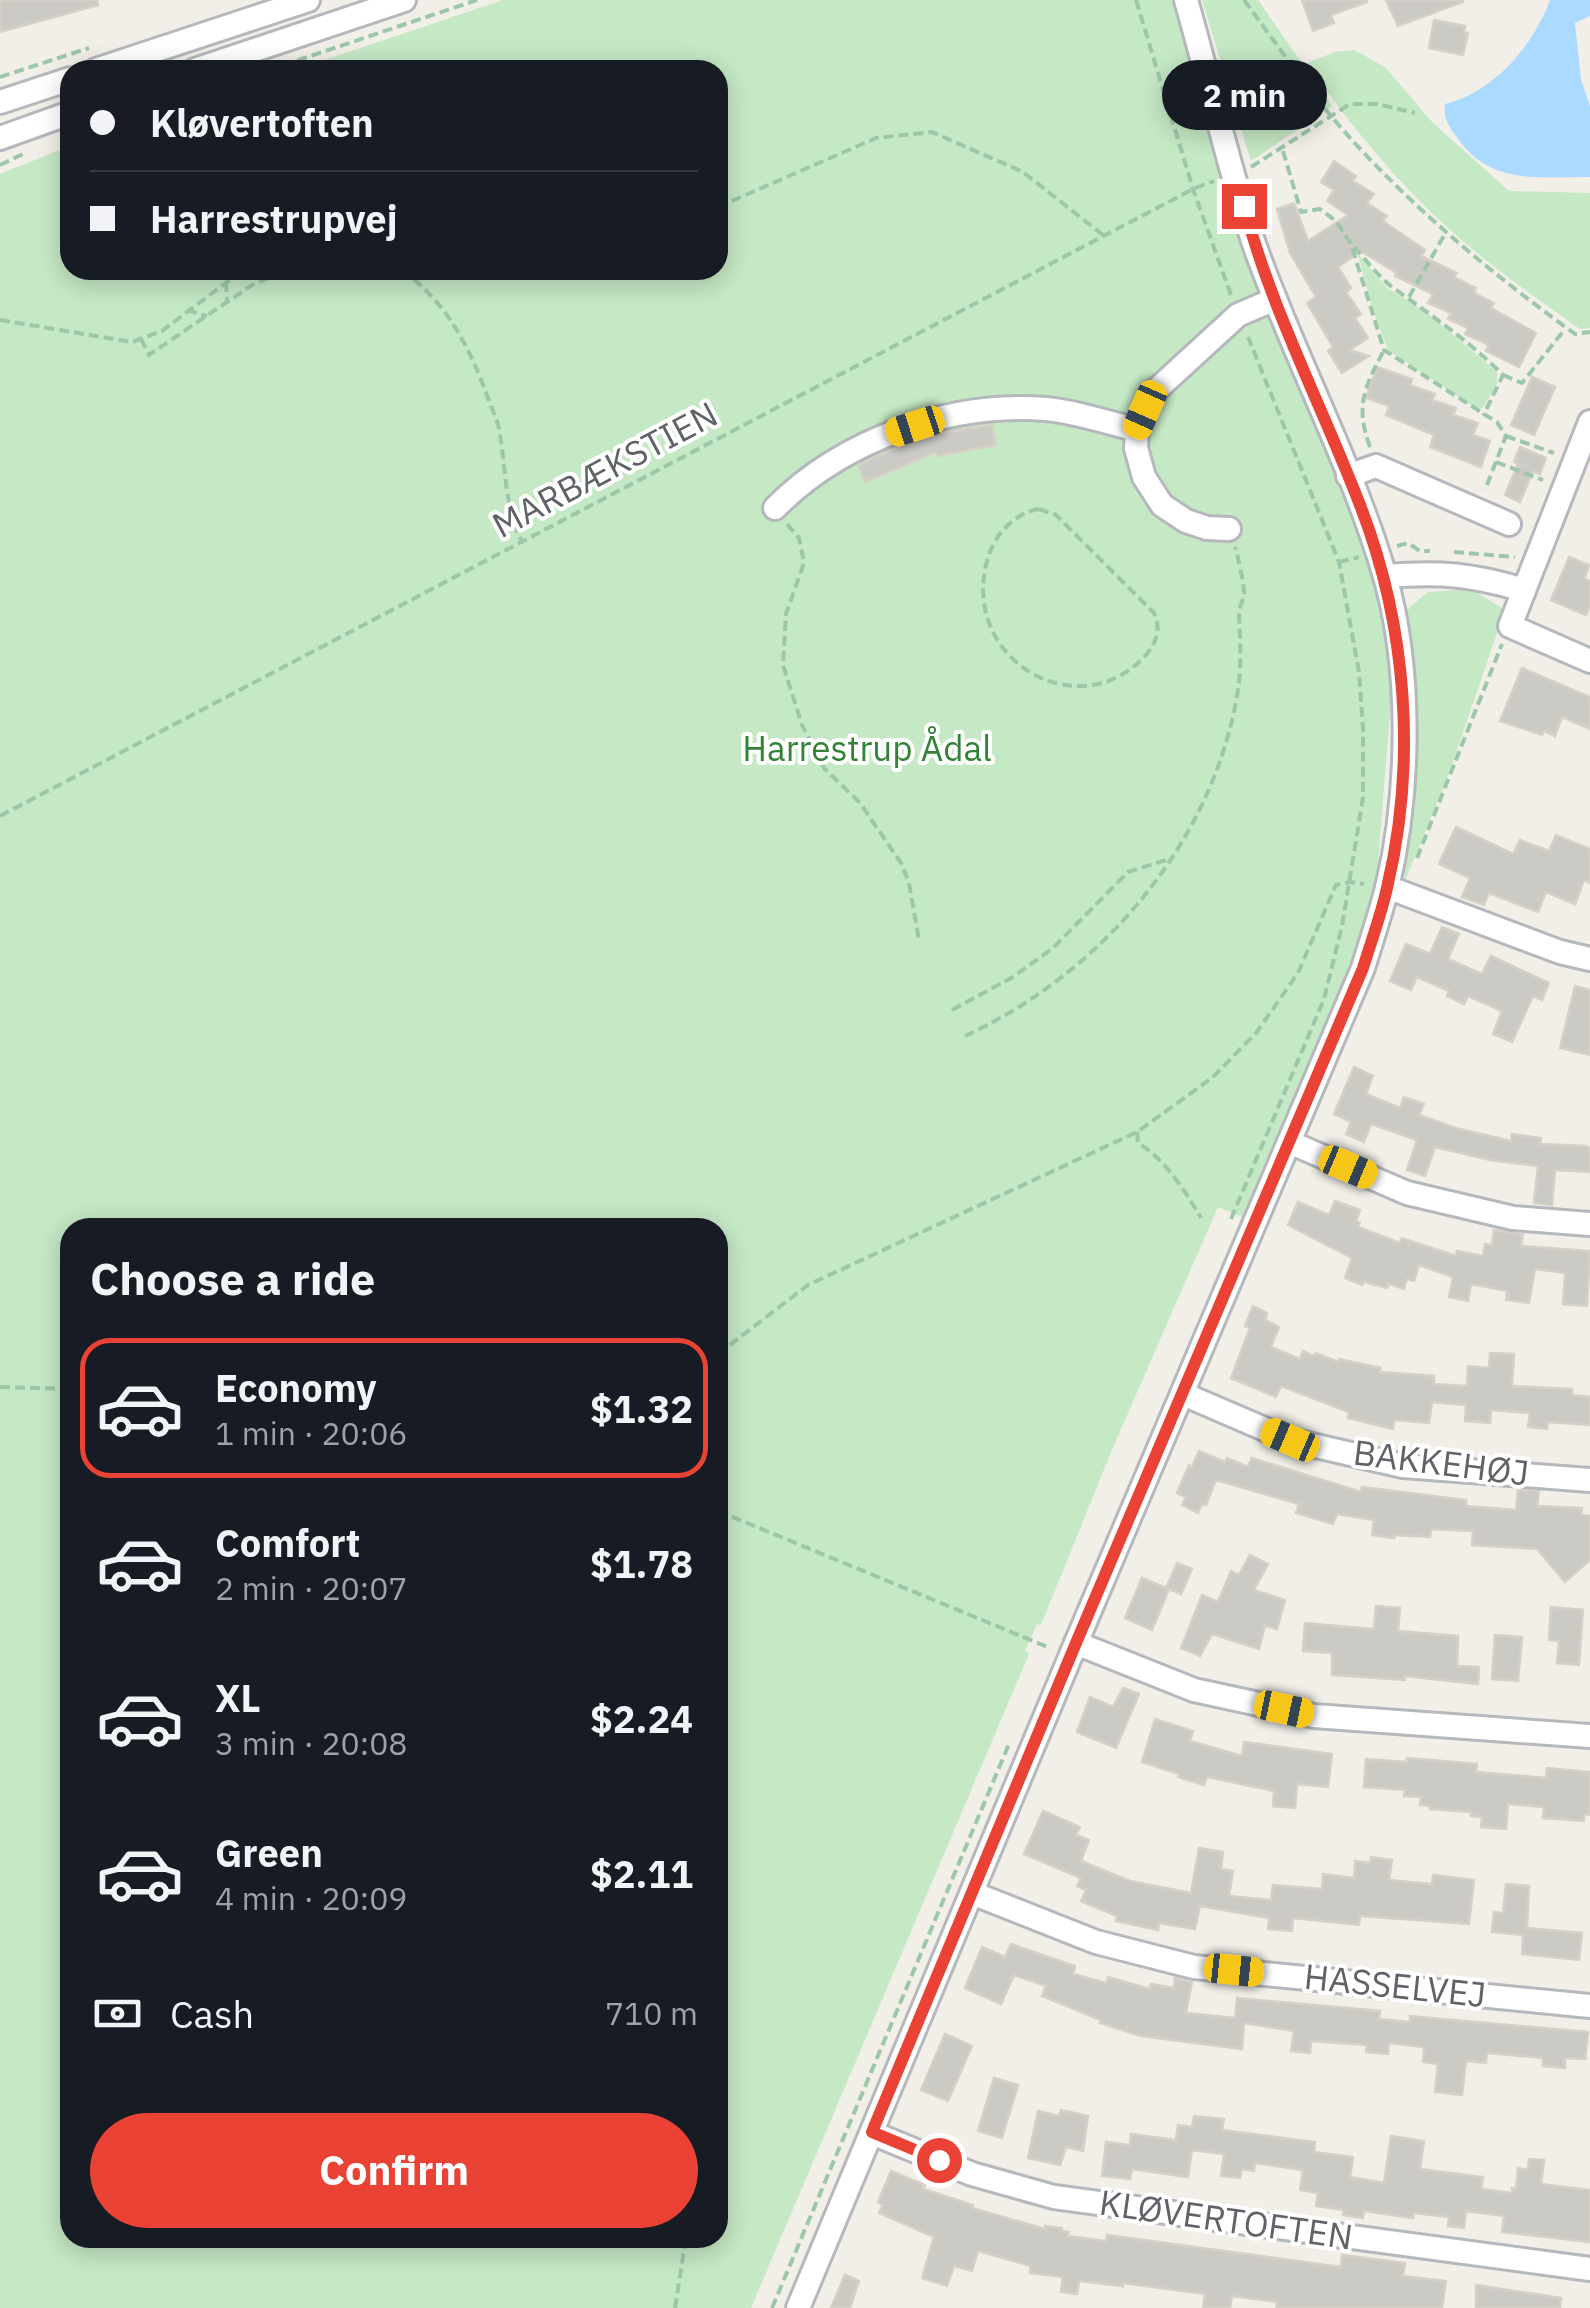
<!DOCTYPE html>
<meta charset="utf-8">
<style>
:root{--surface:#171b24;--page:#242831;--text:#f1f3f6;--muted:#9ea1a6;--line:#363941;--accent:#ea4335}
body{margin:0;font-family:"IBM Plex Sans",sans-serif;background:var(--page);color:var(--text);height:100vh;display:flex;flex-direction:column;font-size:38px;white-space:nowrap}
*{box-sizing:border-box;margin:0}
p{font-size:32px;color:var(--muted)}
.icon{flex:none;width:55px;height:55px;fill:none;stroke:currentColor;stroke-width:2;stroke-linecap:round;stroke-linejoin:round}
.map{position:relative;flex:1;overflow:hidden}
.sheet{position:absolute;left:60px;top:1218px;width:668px;height:1030px;display:flex;flex-direction:column;background:var(--surface);border-radius:30px;box-shadow:0 5px 25px #0003}
.sheet>*{flex:none}
.banner{position:absolute;left:60px;top:60px;width:668px;height:220px;border-radius:30px;box-shadow:0 5px 25px #0003;display:grid;align-content:center;height:220px;padding:0 30px;background:var(--surface)}
.end{position:absolute;width:45px;height:45px;margin:-22px;border:12px solid #ea4335;background:#fff;box-shadow:0 0 0 5px #fff}
.from{border-radius:50%}
.bubble{position:absolute;height:70px;border-radius:35px;background:var(--surface);box-shadow:0 5px 25px #0003;font-size:32px;font-weight:700;line-height:70px;text-align:center}
.car{position:absolute;width:30px;height:60px;margin:-30px -15px;border-radius:12px;box-shadow:0 0 8px 2px #0007;background:linear-gradient(#f5c518 24%,#345 0 40%,#f5c518 0 76%,#345 0 86%,#f5c518 0)}
.banner b{display:flex;align-items:center;gap:35px;height:95px;font-size:38px}
.banner b+b{border-top:2px solid var(--line)}
.banner i{width:25px;height:25px;background:var(--text)}
ul{padding:0;list-style:none}
li{display:flex;align-items:center;gap:30px;height:140px;margin:0 20px 15px;padding:0 10px;border:5px solid transparent;border-radius:30px}
li div{flex:1}
li b{display:block;font-size:38px}
li em{font-style:normal;font-weight:700}
li.selected{border-color:var(--accent)}
li>.icon{width:90px;height:90px;stroke-width:1.5}
h2{padding:0 30px;font-size:45px;line-height:120px}
.pay{display:flex;align-items:center;gap:25px;height:110px;padding:0 30px;font-size:38px}
.pay p{margin-inline-start:auto}
.action{display:flex;gap:20px;margin-top:auto;padding:20px 30px}
.action a{flex:1;height:115px;border-radius:60px;background:var(--accent);color:#fff;font-size:40px;font-weight:700;line-height:115px;text-align:center}
.map>svg:first-child{display:block}
</style>
<div class="map">
<svg width="1590" height="2308" viewBox="0 0 1590 2308">
<rect width="100%" height="100%" fill="#f1efe8"/>
<g fill="#c5e8c5" fill-rule="evenodd">
<path d="M 503,0 L 1173,0 L 1270,312 L 1362,543 L 1385,623 L 1392,688 L 1377,875 L 1351,965 L 1242,1217 L 1218,1207 L 1111,1452 L 1041,1625 L 1037,1624 L 1025,1651 L 1029,1654 L 751,2308 L 0,2308 L 0,174 L 70,146 L 70,270 L 718,270 L 718,70 L 295,70 ZM 70,1228 L 718,1228 L 718,2238 L 70,2238 Z"/>
<polygon points="1202,0 1258,0 1332,106 1251,161"/>
<path d="M 1354,50 L 1385,67 L 1432,122 L 1509,191 L 1590,193 L 1590,328 L 1580,329 C 1549,307 1517,285 1487,261 C 1416,205 1358,137 1307,63 L 1335,52 Z"/>
<polygon points="1358,254 1387,288 1425,311 1497,372 1497,384 1483,408 1477,409 1388,350 1371,304"/>
<polygon points="1471,589 1505,610 1448,776 1404,883 1415,691 1405,611 1428,592"/>
</g>
<path fill="#aadaff" d="M 1550,0 L 1590,0 L 1590,16 L 1575,23 L 1581,80 L 1590,106 L 1590,177 C 1538,176 1493,186 1459,140 C 1450,128 1443,120 1445,104 C 1494,92 1533,46 1550,0 Z"/>
<g fill="#cccac5" stroke="#d6d1c6" stroke-width="2.5">
<polygon points="0,0 97,0 98,5 0,32"/>
<polygon points="1302,0 1367,0 1367,2 1331,15 1334,23 1313,31"/>
<polygon points="1386,0 1463,0 1463,2 1398,26"/>
<polygon points="1434,20 1465,26 1464,33 1468,33 1463,55 1429,48"/>
<polygon points="1334,161 1356,176 1353,181 1374,194 1367,203 1387,216 1383,221 1425,250 1421,256 1457,273 1454,277 1476,288 1474,293 1494,303 1491,308 1536,333 1519,367 1486,351 1489,345 1465,334 1468,328 1448,319 1451,313 1428,303 1433,294 1395,276 1397,273 1361,251 1338,267 1351,288 1346,292 1361,314 1355,318 1368,338 1350,350 1369,356 1342,373 1328,351 1333,347 1307,303 1316,297 1290,253 1277,209 1294,203 1308,241 1348,215 1327,201 1334,190 1321,182"/>
<polygon points="1377,367 1412,379 1410,385 1435,394 1432,400 1456,408 1453,415 1478,423 1473,435 1490,441 1481,467 1430,447 1434,435 1386,415 1389,406 1366,398"/>
<polygon points="1532,377 1555,387 1534,435 1511,425"/>
<polygon points="992,425 996,445 937,456 936,452 865,482 858,465 905,444 940,433"/>
<polygon points="1520,447 1546,458 1540,474 1533,471 1520,502 1505,495 1518,464 1514,462"/>
<polygon points="1569,557 1589,565 1584,579 1590,581 1590,606 1586,615 1551,600"/>
<polygon points="1522,668 1590,697 1590,729 1562,717 1555,736 1544,731 1542,735 1500,721"/>
<polygon points="1456,827 1513,854 1520,840 1549,851 1556,835 1590,849 1590,883 1584,880 1575,904 1546,892 1538,912 1489,893 1484,905 1462,897 1470,878 1439,864"/>
<polygon points="1442,927 1459,934 1448,959 1482,974 1491,956 1549,983 1542,1000 1533,996 1512,1042 1493,1034 1502,1011 1468,996 1464,1004 1447,996 1449,991 1417,977 1411,990 1390,981 1406,944 1430,954"/>
<polygon points="1575,986 1590,990 1590,1055 1560,1048"/>
<polygon points="1354,1067 1373,1076 1366,1094 1400,1108 1404,1097 1424,1104 1419,1115 1455,1128 1511,1141 1512,1134 1541,1138 1540,1144 1586,1146 1590,1148 1590,1172 1555,1170 1552,1205 1534,1203 1538,1166 1490,1160 1435,1147 1425,1176 1407,1170 1417,1140 1371,1124 1364,1142 1346,1134 1351,1122 1334,1114"/>
<polygon points="1335,1201 1360,1210 1356,1221 1360,1222 1358,1227 1400,1243 1402,1238 1456,1256 1457,1251 1483,1256 1485,1244 1492,1245 1494,1230 1523,1234 1521,1246 1590,1251 1587,1306 1563,1304 1565,1273 1535,1269 1529,1303 1506,1300 1507,1291 1471,1284 1468,1301 1449,1297 1453,1277 1419,1265 1414,1281 1407,1279 1404,1289 1389,1284 1387,1288 1364,1282 1362,1285 1345,1278 1352,1258 1288,1225 1298,1202 1329,1215"/>
<polygon points="1253,1306 1267,1313 1265,1320 1279,1327 1271,1347 1300,1359 1303,1351 1314,1356 1316,1353 1338,1362 1339,1359 1381,1368 1380,1372 1434,1376 1434,1384 1467,1386 1468,1366 1489,1368 1490,1353 1514,1354 1512,1386 1572,1389 1572,1395 1590,1397 1590,1425 1548,1422 1547,1429 1528,1427 1530,1413 1491,1410 1490,1423 1465,1421 1466,1405 1432,1402 1429,1423 1394,1420 1393,1429 1348,1418 1349,1412 1281,1386 1276,1397 1231,1378 1250,1328 1245,1326"/>
<polygon points="1199,1451 1225,1462 1227,1458 1248,1467 1252,1458 1361,1492 1362,1487 1466,1500 1466,1506 1516,1510 1518,1490 1539,1491 1537,1506 1582,1508 1581,1515 1590,1516 1590,1560 1565,1582 1537,1549 1472,1545 1473,1531 1431,1529 1430,1537 1395,1535 1394,1538 1372,1535 1374,1520 1337,1514 1333,1524 1296,1513 1299,1504 1216,1480 1206,1505 1202,1504 1198,1513 1182,1505 1186,1497 1177,1493 1189,1465 1192,1467"/>
<polygon points="1250,1555 1268,1564 1254,1590 1285,1600 1277,1629 1265,1626 1259,1649 1212,1634 1200,1656 1181,1648 1202,1595 1218,1602 1231,1571 1239,1575"/>
<polygon points="1177,1563 1192,1569 1181,1594 1169,1589 1152,1630 1125,1618 1142,1578 1166,1588"/>
<polygon points="1376,1606 1400,1608 1398,1631 1458,1636 1457,1666 1479,1667 1478,1684 1405,1676 1405,1680 1332,1675 1332,1653 1303,1651 1305,1623 1374,1629"/>
<polygon points="1551,1607 1583,1610 1579,1665 1557,1663 1559,1641 1549,1640"/>
<polygon points="1495,1635 1522,1637 1518,1681 1492,1679"/>
<polygon points="1123,1688 1139,1694 1116,1748 1077,1732 1090,1697 1113,1707"/>
<polygon points="1155,1719 1193,1731 1190,1741 1242,1756 1244,1742 1332,1754 1328,1787 1297,1784 1295,1808 1273,1806 1274,1791 1207,1777 1204,1785 1178,1777 1179,1774 1142,1762"/>
<polygon points="1407,1758 1477,1764 1476,1772 1546,1778 1547,1768 1590,1772 1590,1815 1584,1814 1584,1821 1543,1818 1544,1807 1508,1804 1506,1829 1481,1827 1482,1817 1471,1816 1471,1812 1430,1809 1430,1806 1420,1805 1421,1797 1404,1796 1405,1790 1364,1787 1366,1759 1407,1762"/>
<polygon points="1043,1811 1080,1827 1076,1835 1089,1840 1081,1861 1130,1881 1191,1893 1199,1848 1223,1852 1221,1869 1233,1871 1229,1896 1271,1900 1273,1885 1322,1889 1323,1874 1354,1878 1355,1861 1370,1863 1371,1857 1392,1860 1389,1880 1432,1884 1433,1875 1474,1880 1469,1924 1360,1916 1359,1925 1293,1918 1292,1931 1268,1929 1269,1918 1200,1906 1195,1929 1159,1923 1158,1930 1116,1921 1117,1916 1081,1901 1086,1890 1077,1886 1081,1878 1024,1854"/>
<polygon points="1506,1884 1529,1886 1527,1928 1582,1933 1579,1960 1522,1954 1523,1935 1492,1932 1494,1912 1503,1913"/>
<polygon points="1011,1944 1075,1966 1073,1974 1106,1983 1108,1977 1150,1989 1151,1984 1174,1988 1175,1978 1192,1982 1186,2013 1235,2018 1237,1998 1380,2011 1379,2019 1410,2022 1410,2016 1588,2032 1585,2059 1565,2058 1565,2068 1543,2066 1543,2058 1487,2053 1486,2063 1466,2061 1462,2095 1435,2092 1438,2064 1423,2062 1424,2047 1389,2043 1388,2054 1366,2052 1367,2045 1311,2041 1310,2053 1291,2051 1294,2031 1244,2023 1242,2049 1141,2036 1100,2023 1101,2020 1042,1996 1046,1986 1014,1975 1001,2004 965,1988 982,1947 1005,1957"/>
<polygon points="945,2034 972,2046 948,2101 921,2090"/>
<polygon points="994,2078 1018,2085 1002,2138 978,2131"/>
<polygon points="1061,2110 1088,2116 1083,2151 1066,2147 1060,2165 1028,2158 1038,2111 1059,2116"/>
<polygon points="1194,2116 1224,2119 1222,2130 1315,2142 1314,2152 1353,2157 1350,2177 1384,2183 1391,2136 1424,2141 1420,2169 1483,2177 1481,2189 1512,2193 1512,2188 1516,2189 1518,2168 1528,2170 1529,2159 1544,2160 1541,2184 1590,2190 1590,2242 1502,2232 1504,2216 1466,2211 1464,2228 1448,2226 1449,2217 1414,2213 1413,2218 1364,2211 1363,2218 1343,2215 1344,2210 1316,2206 1318,2193 1300,2190 1303,2170 1255,2163 1254,2171 1242,2169 1240,2178 1221,2176 1224,2154 1192,2150 1188,2177 1132,2169 1130,2179 1102,2176 1106,2142 1130,2145 1131,2134 1176,2140 1178,2125 1192,2127"/>
<polygon points="891,2171 925,2185 923,2189 973,2205 972,2208 1045,2229 1045,2226 1062,2228 1062,2231 1069,2232 1068,2236 1106,2241 1107,2235 1341,2267 1342,2255 1405,2263 1403,2276 1446,2281 1442,2308 1276,2308 1277,2302 1232,2296 1230,2308 1203,2308 1205,2294 1123,2283 1123,2286 1079,2281 1077,2294 1061,2292 1063,2277 1030,2273 1031,2266 978,2251 972,2271 954,2266 947,2286 922,2278 934,2237 879,2213 883,2205 878,2202"/>
<polygon points="845,2275 859,2281 850,2308 831,2308"/>
<polygon points="1476,2285 1561,2298 1560,2308 1476,2308"/>
</g>
<g fill="none" stroke-linecap="round" stroke-linejoin="round">
<defs>
<g id="minor">
<polyline points="96,70 308,0"/>
<polyline points="195,70 404,0"/>
<polyline points="0,102 70,79"/>
<polyline points="0,138 70,113"/>
<polyline points="1590,422 1510,626 1590,661"/>
<polyline points="1348,476 1376,466 1509,524"/>
<path d="M 775,508 C 842,440 951,401 1046,409 C 1076,412 1107,422 1137,430"/>
<polyline points="1229,529 1207,528 1186,521 1162,505 1144,477 1136,448 1137,430 1154,392 1238,315 1275,299"/>
<path d="M 1385,576 C 1441,572 1470,574 1524,590"/>
<polyline points="1387,887 1560,952 1590,959"/>
<polyline points="1289,1142 1407,1193 1513,1218 1590,1224"/>
<polyline points="1183,1394 1290,1440 1403,1466 1590,1480"/>
<polyline points="1076,1643 1194,1690 1314,1716 1590,1736"/>
<polyline points="972,1893 1096,1942 1194,1967 1590,2006"/>
<polyline points="872,2133 972,2174 1054,2197 1590,2269"/>
<path d="M 798,2308 L 1076,1643 L 1363,968 C 1371,942 1380,915 1387,888 C 1410,792 1412,668 1384,573 C 1350,459 1292,353 1253,241 C 1227,162 1209,80 1186,0"/>
</g>
</defs>
<use href="#minor" stroke="#b5b8bc" stroke-width="28"/>
<g stroke="#9cc7a9" stroke-width="4" stroke-dasharray="10 5" stroke-linecap="butt">
<polyline points="1136,0 1193,189 1231,295"/>
<path d="M 1244,0 C 1273,39 1300,79 1331,116 C 1402,200 1487,270 1575,334 L 1590,332"/>
<polyline points="269,70 477,0"/>
<polyline points="0,77 89,48"/>
<polyline points="1283,151 1301,212 1320,209 1337,222 1351,244 1384,350 1484,414"/>
<polyline points="0,165 23,154"/>
<polyline points="1251,167 1350,104 1377,104 1415,113"/>
<polyline points="718,207 876,138 932,132 1023,172 1103,235"/>
<path d="M 1354,247 C 1366,260 1378,276 1392,287 C 1431,315 1469,341 1503,375 L 1484,414 L 1497,422 L 1506,436 L 1485,490"/>
<polyline points="255,270 260,281"/>
<path d="M 402,270 C 447,303 469,346 488,398 C 492,410 499,422 500,435 C 506,472 505,508 522,542"/>
<polyline points="226,282 227,301"/>
<polyline points="1409,297 1446,232"/>
<polyline points="187,310 207,316"/>
<polyline points="0,320 132,342 162,331 243,270"/>
<polyline points="141,339 149,355 252,285 287,270"/>
<polyline points="1503,375 1522,383 1565,329"/>
<polyline points="1506,436 1554,453"/>
<path d="M 1370,447 C 1355,405 1364,389 1384,350"/>
<polyline points="1496,462 1543,480"/>
<path d="M 1039,509 L 1056,515 L 1154,613 C 1161,629 1157,642 1146,655 C 1079,729 960,660 987,561 C 993,536 1014,513 1039,509 Z"/>
<polyline points="787,524 799,538 804,563 786,614 783,665 802,725 824,768 860,803 901,863 909,883 919,940"/>
<polyline points="1397,546 1408,543 1420,551 1430,551"/>
<polyline points="1454,552 1515,557"/>
<polyline points="1339,562 1359,557"/>
<polyline points="0,816 1193,189 1214,181"/>
<polyline points="1417,858 1502,644"/>
<polyline points="952,1010 1013,977 1053,948 1128,872 1166,860"/>
<path d="M 965,1036 C 1102,973 1214,842 1238,690 C 1242,664 1240,640 1239,614 C 1239,606 1244,600 1244,592 C 1243,578 1239,561 1235,547"/>
<path d="M 1137,1132 L 1138,1143 C 1166,1160 1185,1191 1201,1218"/>
<polyline points="1231,1219 1324,999 1342,926 1363,798 1363,728 1359,672 1339,562 1248,337"/>
<polyline points="718,1354 808,1285 1137,1132 1212,1078 1256,1033 1298,973 1336,885 1350,882 1364,884"/>
<polyline points="0,1387 70,1389"/>
<polyline points="718,1511 1050,1648"/>
<polyline points="675,2308 686,2238"/>
<polyline points="772,2308 1009,1744"/>
</g>
<use href="#minor" stroke="#fff" stroke-width="22"/>
</g>
<g fill="none" stroke-linecap="round" stroke-linejoin="round">
<path stroke="#ea4335" stroke-width="12" d="M 939,2160 L 872,2132 L 1076,1643 L 1363,968 C 1371,942 1381,915 1387,888 C 1417,761 1407,626 1360,505 C 1322,406 1271,309 1244,206"/>
</g>
<g text-anchor="middle" stroke-width="8" stroke-linejoin="round" paint-order="stroke">
<g font-size="35" fill="#5f6368" stroke="#fff">
<text transform="translate(605 470) rotate(-28)" y="12">MARBÆKSTIEN</text>
<text transform="translate(1441 1463) rotate(7)" y="12">BAKKEHØJ</text>
<text transform="translate(1395 1986) rotate(6)" y="12">HASSELVEJ</text>
<text transform="translate(1226 2220) rotate(8)" y="12">KLØVERTOFTEN</text>
</g>
<g font-size="35" fill="#348238" stroke="#fff">
<text x="867" y="761">Harrestrup Ådal</text>
</g>
</g>
</svg>
<i class="end from" style="left:939px;top:2160px"></i>
<i class="end" style="left:1244px;top:206px"></i>
<div class="bubble" style="left:1162px;top:60px;width:165px">2 min</div>
<i class="car" style="left:1145px;top:410px;rotate:204deg"></i>
<i class="car" style="left:915px;top:426px;rotate:252deg"></i>
<i class="car" style="left:1348px;top:1167px;rotate:113deg"></i>
<i class="car" style="left:1290px;top:1440px;rotate:293deg"></i>
<i class="car" style="left:1284px;top:1709px;rotate:102deg"></i>
<i class="car" style="left:1234px;top:1970px;rotate:96deg"></i>
<div class="banner">
<b><i class="from"></i>Kløvertoften</b>
<b><i></i>Harrestrupvej</b>
</div>
<section class="sheet">
<h2>Choose a ride</h2>
<ul>
<li class="selected"><svg class="icon" aria-label="car" viewBox="0 0 24 24"><path d="M5 17H2v-5l4-1 3-4h7l3 4 3 1v5h-3M9 17h6M6 11h13"/><circle cx="7" cy="17" r="2"/><circle cx="17" cy="17" r="2"/></svg><div><b>Economy</b><p>1 min · 20:06</p></div><em>$1.32</em></li>
<li><svg class="icon" aria-label="car" viewBox="0 0 24 24"><path d="M5 17H2v-5l4-1 3-4h7l3 4 3 1v5h-3M9 17h6M6 11h13"/><circle cx="7" cy="17" r="2"/><circle cx="17" cy="17" r="2"/></svg><div><b>Comfort</b><p>2 min · 20:07</p></div><em>$1.78</em></li>
<li><svg class="icon" aria-label="car" viewBox="0 0 24 24"><path d="M5 17H2v-5l4-1 3-4h7l3 4 3 1v5h-3M9 17h6M6 11h13"/><circle cx="7" cy="17" r="2"/><circle cx="17" cy="17" r="2"/></svg><div><b>XL</b><p>3 min · 20:08</p></div><em>$2.24</em></li>
<li><svg class="icon" aria-label="car" viewBox="0 0 24 24"><path d="M5 17H2v-5l4-1 3-4h7l3 4 3 1v5h-3M9 17h6M6 11h13"/><circle cx="7" cy="17" r="2"/><circle cx="17" cy="17" r="2"/></svg><div><b>Green</b><p>4 min · 20:09</p></div><em>$2.11</em></li>
</ul>
<div class="pay"><svg class="icon" aria-label="cash" viewBox="0 0 24 24"><path d="M3 7h18v10H3z"/><circle cx="12" cy="12" r="2"/></svg>Cash<p>710 m</p></div>
<div class="action"><a>Confirm</a></div>
</section>
</div>
